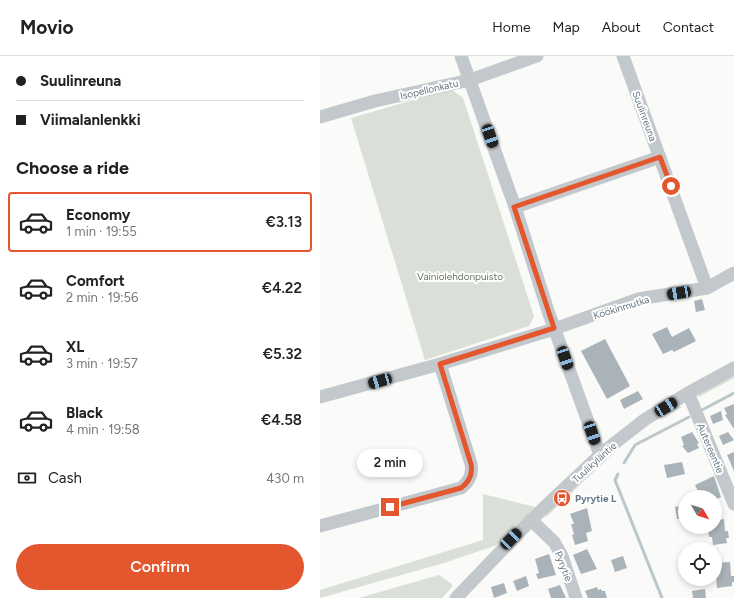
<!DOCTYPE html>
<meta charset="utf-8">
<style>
:root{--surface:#fff;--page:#f2f2f2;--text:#222;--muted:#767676;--line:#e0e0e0;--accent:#e4572e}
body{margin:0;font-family:Figtree,sans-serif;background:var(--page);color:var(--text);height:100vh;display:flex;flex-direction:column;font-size:15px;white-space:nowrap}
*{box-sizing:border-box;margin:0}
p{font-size:13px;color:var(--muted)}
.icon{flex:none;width:22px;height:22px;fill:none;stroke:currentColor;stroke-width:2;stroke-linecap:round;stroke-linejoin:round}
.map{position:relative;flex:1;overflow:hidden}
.panel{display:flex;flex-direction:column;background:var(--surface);width:320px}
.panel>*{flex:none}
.top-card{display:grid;align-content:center;height:88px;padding:0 16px;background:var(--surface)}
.needle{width:26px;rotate:129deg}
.fabs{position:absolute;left:358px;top:434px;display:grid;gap:8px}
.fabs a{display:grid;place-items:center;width:44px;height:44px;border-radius:50%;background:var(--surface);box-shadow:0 2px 6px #0003;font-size:20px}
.end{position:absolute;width:18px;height:18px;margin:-9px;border:5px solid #e4572e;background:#fff;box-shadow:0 0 0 2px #fff}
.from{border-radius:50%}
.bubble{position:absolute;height:28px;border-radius:14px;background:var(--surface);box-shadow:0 2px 6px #0003;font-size:13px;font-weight:600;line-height:28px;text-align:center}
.car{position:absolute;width:12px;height:24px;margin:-12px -6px;border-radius:5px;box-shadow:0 0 3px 1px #0007;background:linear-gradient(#222 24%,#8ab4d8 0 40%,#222 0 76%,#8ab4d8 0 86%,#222 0)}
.top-card b{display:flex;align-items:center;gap:14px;height:38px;font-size:15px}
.top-card b+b{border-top:1px solid var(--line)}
.top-card i{width:10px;height:10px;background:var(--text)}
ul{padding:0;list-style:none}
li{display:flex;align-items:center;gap:12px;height:60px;margin:0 8px 6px;padding:0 8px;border:2px solid transparent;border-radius:4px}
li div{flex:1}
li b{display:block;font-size:15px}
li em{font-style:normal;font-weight:600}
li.on{border-color:var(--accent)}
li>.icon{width:36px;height:36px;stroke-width:1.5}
h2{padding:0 16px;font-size:18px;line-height:48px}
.pay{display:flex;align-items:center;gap:10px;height:44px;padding:0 16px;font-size:15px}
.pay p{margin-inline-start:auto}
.primary-button{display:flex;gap:8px;margin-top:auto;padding:8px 16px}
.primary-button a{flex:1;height:46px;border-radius:24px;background:var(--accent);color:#fff;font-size:16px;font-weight:600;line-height:46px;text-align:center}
header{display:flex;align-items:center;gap:24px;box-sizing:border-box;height:56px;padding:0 20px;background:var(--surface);border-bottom:1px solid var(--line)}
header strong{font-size:19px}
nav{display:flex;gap:22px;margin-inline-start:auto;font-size:14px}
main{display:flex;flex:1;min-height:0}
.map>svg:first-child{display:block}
</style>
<header>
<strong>Movio</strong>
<nav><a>Home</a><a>Map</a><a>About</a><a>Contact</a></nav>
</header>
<main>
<section class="panel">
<div class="top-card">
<b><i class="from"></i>Suulinreuna</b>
<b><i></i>Viimalanlenkki</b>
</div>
<h2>Choose a ride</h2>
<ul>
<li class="on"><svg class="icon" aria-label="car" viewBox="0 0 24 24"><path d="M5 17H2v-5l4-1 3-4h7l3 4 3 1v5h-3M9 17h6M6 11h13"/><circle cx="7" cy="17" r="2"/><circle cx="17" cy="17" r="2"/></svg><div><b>Economy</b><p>1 min · 19:55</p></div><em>€3.13</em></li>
<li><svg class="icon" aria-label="car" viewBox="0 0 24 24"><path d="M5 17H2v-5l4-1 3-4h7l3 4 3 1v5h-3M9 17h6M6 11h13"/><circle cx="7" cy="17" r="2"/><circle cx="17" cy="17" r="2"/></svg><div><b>Comfort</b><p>2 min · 19:56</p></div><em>€4.22</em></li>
<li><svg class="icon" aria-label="car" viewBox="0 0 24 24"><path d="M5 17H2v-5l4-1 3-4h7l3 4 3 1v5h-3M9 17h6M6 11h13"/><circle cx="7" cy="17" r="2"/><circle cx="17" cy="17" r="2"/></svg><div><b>XL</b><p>3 min · 19:57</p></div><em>€5.32</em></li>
<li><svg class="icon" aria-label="car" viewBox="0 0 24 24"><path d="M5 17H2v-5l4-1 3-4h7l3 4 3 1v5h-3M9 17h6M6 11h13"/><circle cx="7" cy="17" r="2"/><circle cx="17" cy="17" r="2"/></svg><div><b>Black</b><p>4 min · 19:58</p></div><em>€4.58</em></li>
</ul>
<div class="pay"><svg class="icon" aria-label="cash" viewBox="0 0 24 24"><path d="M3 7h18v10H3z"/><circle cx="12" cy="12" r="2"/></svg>Cash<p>430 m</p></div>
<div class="primary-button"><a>Confirm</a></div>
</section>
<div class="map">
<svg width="414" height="542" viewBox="0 0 414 542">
<rect width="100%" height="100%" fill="#fafaf8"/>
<g fill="#dadfd7">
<polygon points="131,33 143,42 214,260 209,270 105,304 31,62"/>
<polygon points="414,318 414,322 377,342 381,336"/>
<polygon points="357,349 362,351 334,365 300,391 225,462 227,455 301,385"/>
<polygon points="163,438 215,451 177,489 124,507 0,542 0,534 163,484"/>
<polygon points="119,519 132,528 132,531 122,542 39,542"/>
</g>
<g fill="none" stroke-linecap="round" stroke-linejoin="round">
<g stroke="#bbc7cb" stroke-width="3">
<polyline points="382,354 414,337"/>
<polyline points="304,407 315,389 369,361"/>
<polyline points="298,418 295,424 342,542"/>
</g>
</g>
<g fill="#aab3b9">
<polygon points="382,243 385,254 376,256 374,245"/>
<polygon points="347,271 352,281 369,272 376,285 354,296 352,294 343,298 332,278"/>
<polygon points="285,283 310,330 287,343 261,295"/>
<polygon points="318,335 323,343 304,353 300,344"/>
<polygon points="414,348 414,373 405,359 407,358 404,352"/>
<polygon points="401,355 403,364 393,368 390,360"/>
<polygon points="372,376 379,387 377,388 379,392 368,397 362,390 364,389 361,381"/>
<polygon points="408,376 414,384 403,389 399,380"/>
<polygon points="414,396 414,415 407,399"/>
<polygon points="362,406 365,418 347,422 344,409"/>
<polygon points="394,420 401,441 395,444 395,441 381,441 375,429"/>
<polygon points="365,449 365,462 357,463 355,451"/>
<polygon points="267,452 272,475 266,477 268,485 255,489 252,479 254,478 251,468 254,468 250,458"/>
<polygon points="404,463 405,475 408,475 409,482 406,482 407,487 393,489 392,481 389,481 388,471 395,471 395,465"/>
<polygon points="381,490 381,493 366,493 365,492"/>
<polygon points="267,493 277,513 261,518 253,499"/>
<polygon points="229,498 236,519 218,523 216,518 219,517 215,503"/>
<polygon points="303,500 307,512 295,516 291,504"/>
<polygon points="410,506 411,520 414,520 414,526 412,526 412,530 397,532 395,507"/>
<polygon points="206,520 209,530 197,535 193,525"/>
<polygon points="184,527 187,537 174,542 171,531"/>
<polygon points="240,529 246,542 231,542 228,533"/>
<polygon points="277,531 278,534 281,533 282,535 285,535 287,542 268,542 265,535"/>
<polygon points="385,533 386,542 373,542 372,535"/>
</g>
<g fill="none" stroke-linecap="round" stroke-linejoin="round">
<g stroke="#c3c8cc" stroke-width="13">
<polyline points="141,0 195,151 228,255 280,399"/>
<polyline points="303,0 387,232"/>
<polyline points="0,61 55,45 150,24 217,0"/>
<polyline points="195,151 340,101"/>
<polyline points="368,337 414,448"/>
<polyline points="0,341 120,308 234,273 318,243 387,232 414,217"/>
<polyline points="211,464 234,486 242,500 256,542"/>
<path d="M 0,470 L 141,432 C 149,426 153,418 151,408 L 120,308"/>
<polyline points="136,542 211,464 282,397 324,364 368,337 414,312"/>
</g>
</g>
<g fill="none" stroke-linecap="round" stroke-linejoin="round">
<path stroke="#e4572e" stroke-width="5" d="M 70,451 L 141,432 C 149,426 153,418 151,408 L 120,308 L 234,272 L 194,151 L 340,101 L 351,130"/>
</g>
<defs>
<symbol id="bus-disc" viewBox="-11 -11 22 22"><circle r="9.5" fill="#e4572e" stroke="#fff"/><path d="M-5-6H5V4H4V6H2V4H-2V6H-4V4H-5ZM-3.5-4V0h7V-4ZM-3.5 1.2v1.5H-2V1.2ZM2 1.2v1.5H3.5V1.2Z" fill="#fff"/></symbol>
</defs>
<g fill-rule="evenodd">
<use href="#bus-disc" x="232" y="432" width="20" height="20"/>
</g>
<g text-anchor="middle" stroke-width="4" stroke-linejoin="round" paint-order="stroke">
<g font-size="10" fill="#657683" stroke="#fff">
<text transform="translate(109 33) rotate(-13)" y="4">Isopellonkatu</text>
<text transform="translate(325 60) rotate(70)" y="4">Suulinreuna</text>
<text transform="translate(301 251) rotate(-17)" y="4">Köökinmutka</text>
<text transform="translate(391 392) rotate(67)" y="4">Autereentie</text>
<text transform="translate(274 406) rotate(-42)" y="4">Tuulikyläntie</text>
<text transform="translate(244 510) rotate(69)" y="4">Pyrytie</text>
</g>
<g font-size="10" fill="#687a64" stroke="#fff">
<text x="140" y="224">Vainiolehdonpuisto</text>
</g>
<g font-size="10" font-weight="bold" fill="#657683" stroke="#fff" text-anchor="start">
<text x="255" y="446">Pyrytie L</text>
</g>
</g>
</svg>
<div class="fabs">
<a><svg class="needle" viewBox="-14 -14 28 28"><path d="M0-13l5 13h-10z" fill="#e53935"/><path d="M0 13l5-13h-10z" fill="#767676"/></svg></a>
<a><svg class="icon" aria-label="locate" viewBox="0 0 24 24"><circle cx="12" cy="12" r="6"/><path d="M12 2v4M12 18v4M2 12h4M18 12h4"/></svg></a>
</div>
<i class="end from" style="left:351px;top:130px"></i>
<i class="end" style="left:70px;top:451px"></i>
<div class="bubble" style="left:37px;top:393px;width:66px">2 min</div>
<i class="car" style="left:170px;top:80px;rotate:161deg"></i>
<i class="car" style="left:359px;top:237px;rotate:261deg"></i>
<i class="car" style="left:245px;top:302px;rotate:161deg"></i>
<i class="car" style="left:60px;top:325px;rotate:254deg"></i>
<i class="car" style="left:346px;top:351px;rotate:58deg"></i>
<i class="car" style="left:272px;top:377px;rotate:161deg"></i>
<i class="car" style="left:191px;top:483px;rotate:45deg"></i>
</div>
</main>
